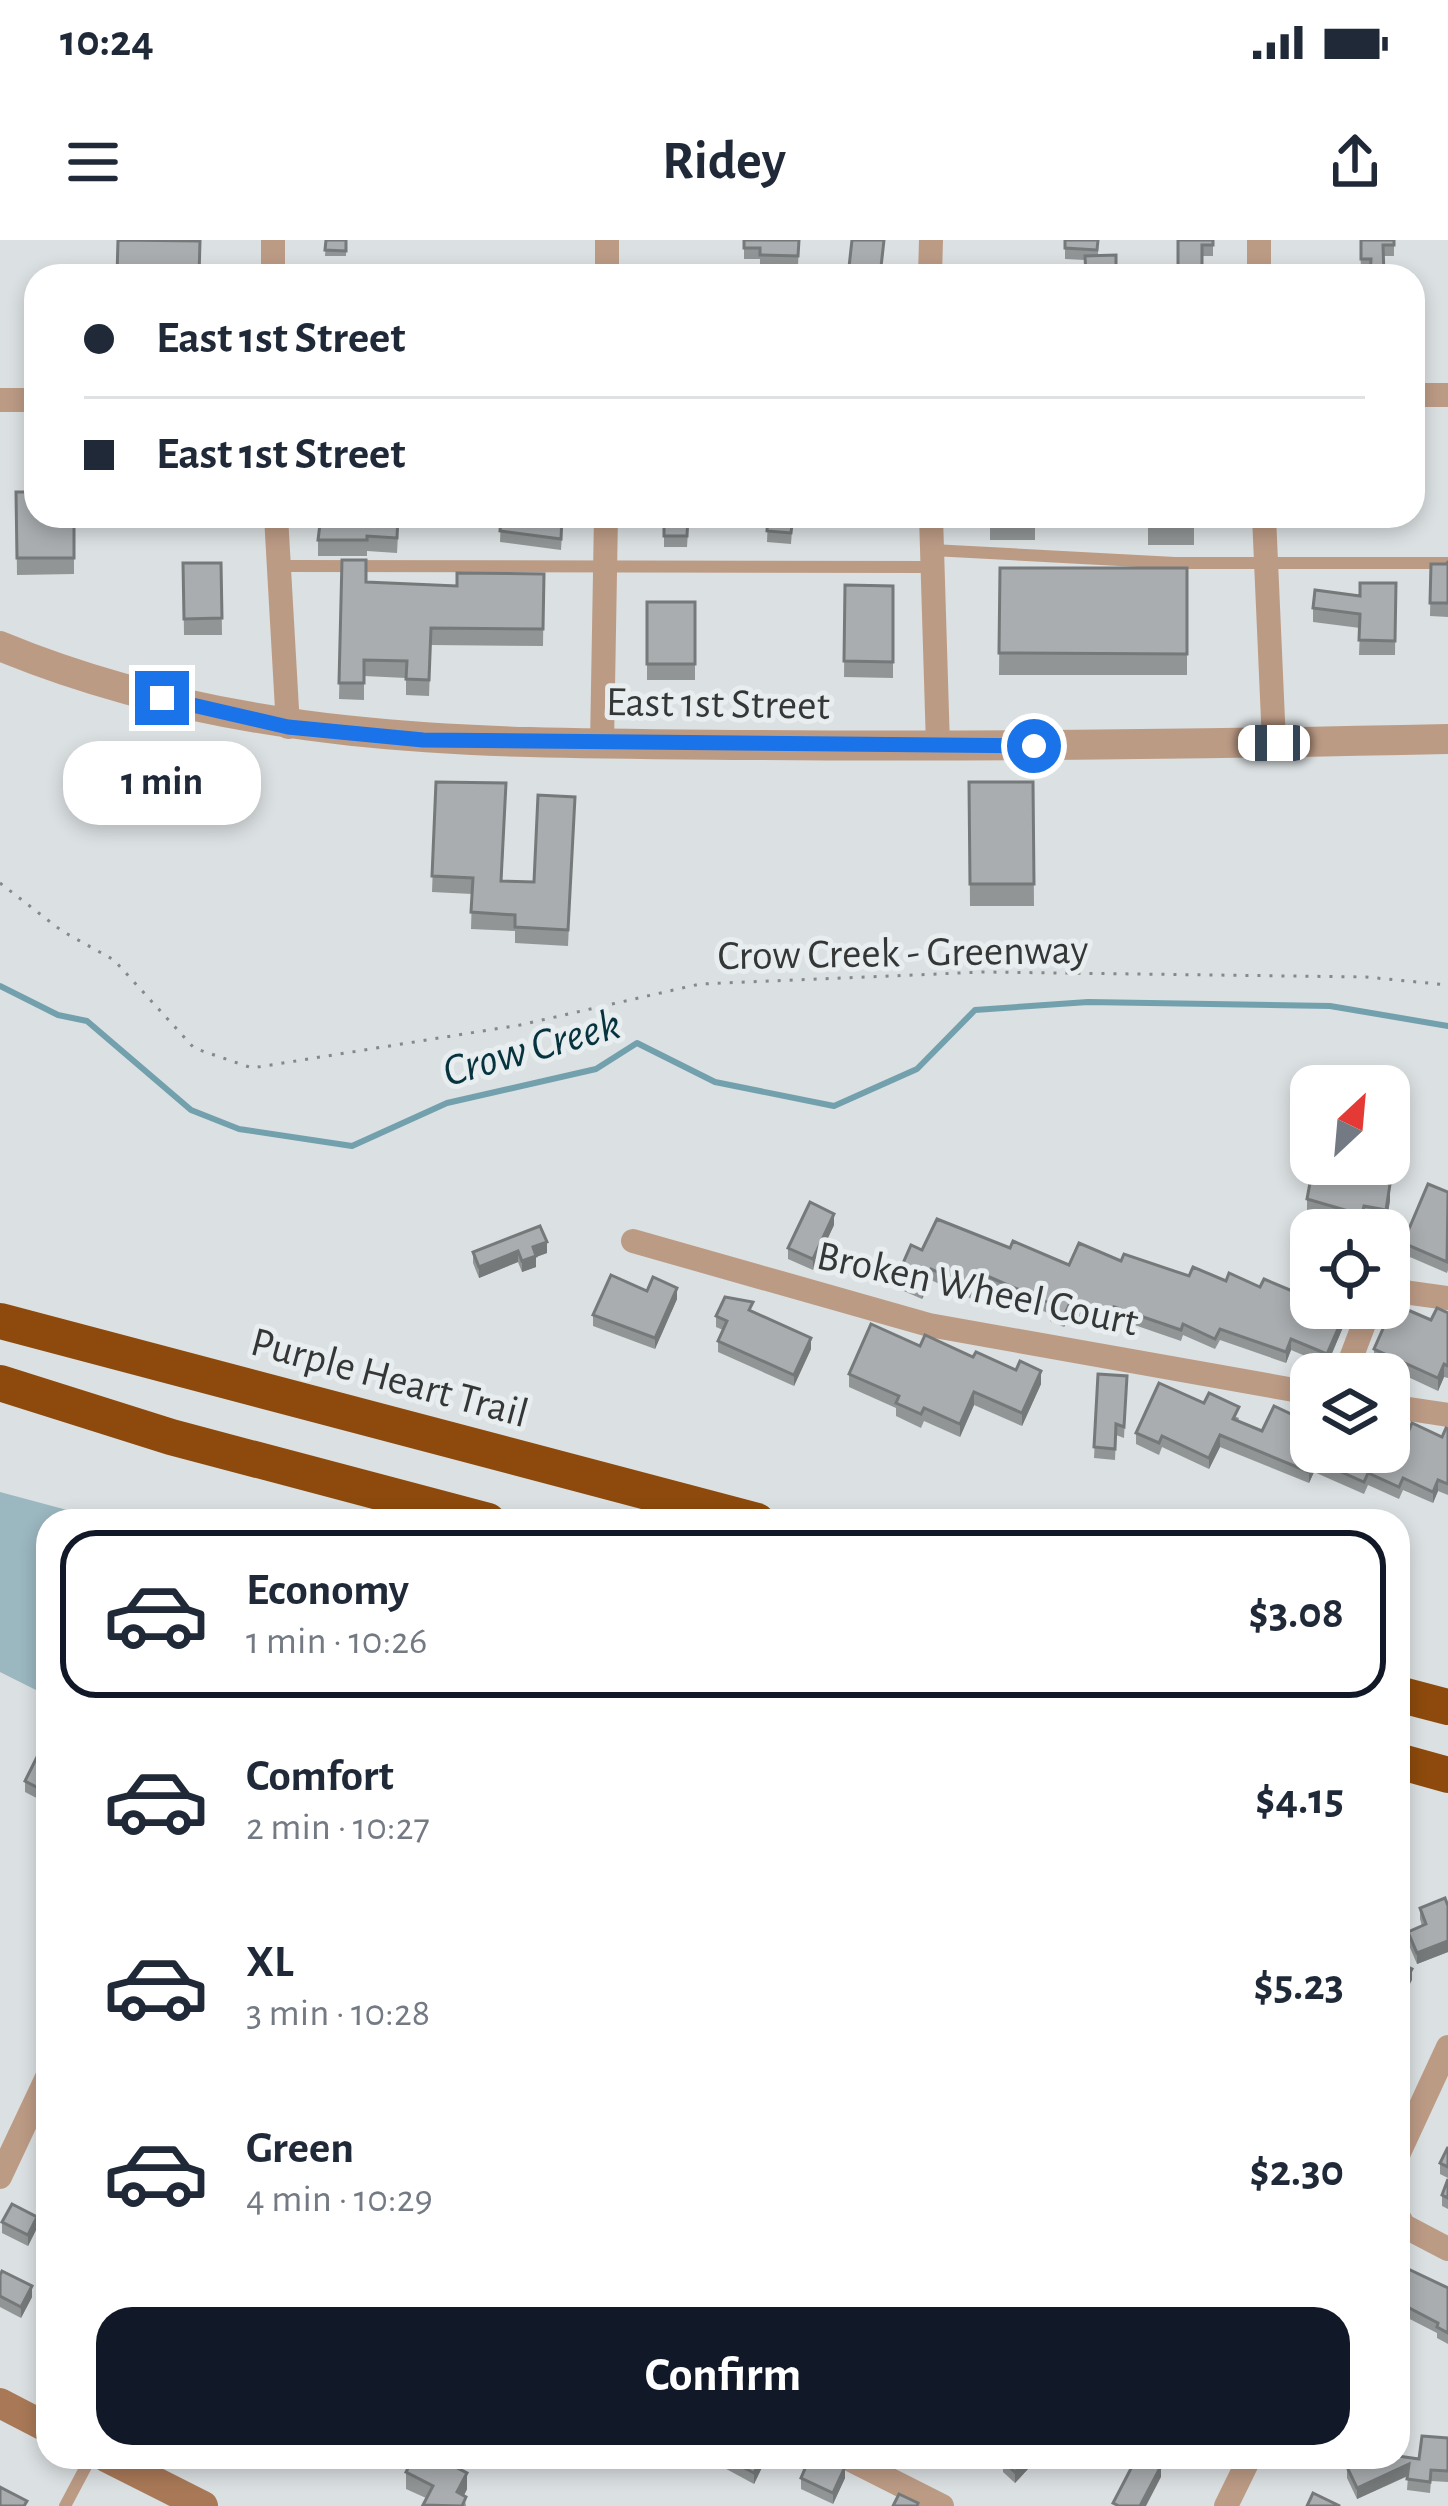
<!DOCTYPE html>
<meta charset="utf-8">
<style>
:root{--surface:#fff;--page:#f2f2f3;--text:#1f2937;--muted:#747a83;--line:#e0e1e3;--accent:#111827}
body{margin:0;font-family:"Alegreya Sans",sans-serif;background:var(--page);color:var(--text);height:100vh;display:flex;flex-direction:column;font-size:45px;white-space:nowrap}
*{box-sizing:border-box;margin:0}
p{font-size:39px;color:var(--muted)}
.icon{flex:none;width:66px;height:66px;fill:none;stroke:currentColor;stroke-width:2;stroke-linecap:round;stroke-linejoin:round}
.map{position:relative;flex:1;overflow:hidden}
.drawer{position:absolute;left:36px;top:1269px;width:1374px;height:960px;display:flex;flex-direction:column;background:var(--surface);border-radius:36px;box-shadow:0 6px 18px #0003}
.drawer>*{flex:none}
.hud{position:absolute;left:24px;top:24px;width:1401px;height:264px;border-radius:36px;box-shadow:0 6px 18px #0003;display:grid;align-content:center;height:264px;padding:0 60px;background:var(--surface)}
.needle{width:78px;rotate:26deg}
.tools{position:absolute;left:1290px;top:825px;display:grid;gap:24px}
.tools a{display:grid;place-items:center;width:120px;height:120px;border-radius:24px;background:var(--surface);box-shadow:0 6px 18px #0003;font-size:60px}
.end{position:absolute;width:54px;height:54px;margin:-27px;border:15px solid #1a73e8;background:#fff;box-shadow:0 0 0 6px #fff}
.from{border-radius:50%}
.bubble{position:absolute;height:84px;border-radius:36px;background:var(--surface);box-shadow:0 6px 18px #0003;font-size:39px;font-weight:600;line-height:84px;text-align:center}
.car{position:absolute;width:36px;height:72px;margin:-36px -18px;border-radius:15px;box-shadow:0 0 9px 3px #0007;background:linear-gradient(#fff 24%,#345 0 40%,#fff 0 76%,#345 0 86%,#fff 0)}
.hud b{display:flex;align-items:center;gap:42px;height:114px;font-size:45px}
.hud b+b{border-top:3px solid var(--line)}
.hud i{width:30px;height:30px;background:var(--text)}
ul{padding:21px 0 0;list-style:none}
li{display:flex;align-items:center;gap:36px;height:168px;margin:0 24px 18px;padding:0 36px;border:6px solid transparent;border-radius:36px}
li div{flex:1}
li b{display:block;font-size:45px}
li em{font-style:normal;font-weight:600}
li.on{border-color:var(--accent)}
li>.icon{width:108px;height:108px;stroke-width:1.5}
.button{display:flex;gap:24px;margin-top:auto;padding:24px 60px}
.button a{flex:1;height:138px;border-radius:36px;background:var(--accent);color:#fff;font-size:48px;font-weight:600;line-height:138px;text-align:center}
.status{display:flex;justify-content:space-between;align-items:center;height:84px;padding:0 60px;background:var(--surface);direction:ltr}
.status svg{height:33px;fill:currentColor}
header{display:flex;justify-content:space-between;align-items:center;height:156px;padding:0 60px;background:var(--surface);font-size:54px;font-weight:600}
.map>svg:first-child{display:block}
</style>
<div class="status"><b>10:24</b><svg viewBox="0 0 49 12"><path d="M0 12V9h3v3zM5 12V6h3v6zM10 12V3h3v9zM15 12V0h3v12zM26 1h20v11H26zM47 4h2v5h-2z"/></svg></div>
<header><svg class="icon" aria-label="menu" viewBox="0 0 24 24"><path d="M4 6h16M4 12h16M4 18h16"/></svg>Ridey<svg class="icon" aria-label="share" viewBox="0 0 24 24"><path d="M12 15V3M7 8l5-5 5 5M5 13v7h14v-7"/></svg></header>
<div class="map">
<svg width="1448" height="2266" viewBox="0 0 1448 2266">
<rect width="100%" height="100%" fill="#dbe0e2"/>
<polygon fill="#9bb7c0" points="0,1252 108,1281 48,1281 48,1456 0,1432"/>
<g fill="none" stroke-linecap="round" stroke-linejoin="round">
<polyline stroke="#72a0ad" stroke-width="6" points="0,746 58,775 87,781 191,870 239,889 352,906 447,863 596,829 637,803 715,842 834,866 917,829 975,770 1088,762 1330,766 1448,786"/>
<polyline stroke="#85898a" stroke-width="3" stroke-dasharray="3 9" stroke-linecap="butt" points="0,643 62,691 114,720 194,808 252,828 520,785 700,744 984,732 1366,737 1448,745"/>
<g stroke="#bc9b85" stroke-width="12">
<polyline points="932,310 1175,323 1448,323"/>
<polyline points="279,326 932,327"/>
<polyline points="65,2266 91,2217"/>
</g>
<g stroke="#bc9b85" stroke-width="24">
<polyline points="607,0 607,36"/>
<polyline points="1259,0 1259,36"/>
<polyline points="273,36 273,0"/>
<polyline points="930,36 931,0"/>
<polyline points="1413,155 1448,155"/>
<polyline points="0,160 36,160"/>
<polyline points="276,276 288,487"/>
<polyline points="931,276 938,506"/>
<polyline points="1264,276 1274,503"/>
<polyline points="602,504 606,276"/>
<polyline points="633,1001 929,1085 1311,1153"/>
<polyline points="1389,1050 1448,1058"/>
<polyline points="1345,1134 1370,1068"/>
<polyline points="1389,1166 1448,1175"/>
<polyline points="1398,1915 1448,1807"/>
<polyline points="0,1937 48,1835"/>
<polyline points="1398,1976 1404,1986 1448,2009"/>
<polyline points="845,2217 942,2266"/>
<polyline points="1226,2266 1250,2217"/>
</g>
<path stroke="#bc9b85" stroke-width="30" d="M 0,406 C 247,508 497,503 759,505 C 988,507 1218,504 1448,499"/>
<g stroke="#a97957" stroke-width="30">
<polyline points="0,2163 48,2188"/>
<polyline points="106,2217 203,2266"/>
</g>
<g stroke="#8d4a0c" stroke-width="36">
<polyline points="0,1081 757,1281"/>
<polyline points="0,1143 171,1197 488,1281"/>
<polyline points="1398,1454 1448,1467"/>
<polyline points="1398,1521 1448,1535"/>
</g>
</g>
<g fill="#919596">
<polygon points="326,0 346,0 346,16 325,16"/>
<polygon points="744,0 799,0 798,27 760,26 760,19 744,19"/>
<polygon points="1098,0 1098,15 1085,20 1065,19 1065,8"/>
<polygon points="1178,0 1213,0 1213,16 1202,16 1202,36 1178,36"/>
<polygon points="1360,0 1394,0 1394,16 1384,16 1370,30 1361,30"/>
<polygon points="16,252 74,276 74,334 17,335"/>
<polygon points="399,276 397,313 367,311 367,316 318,316 318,300"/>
<polygon points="501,276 563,276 561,310 500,302"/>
<polygon points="664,276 689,276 687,307 664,307"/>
<polygon points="768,276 793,276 791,304 767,302"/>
<rect x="990" y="276" width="45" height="24"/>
<rect x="1148" y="276" width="46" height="29"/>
<polygon points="342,320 366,342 457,346 544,334 543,406 431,405 429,456 406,455 406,438 364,436 364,460 339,459"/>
<polygon points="1448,322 1448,377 1430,376 1431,324 1446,324"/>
<polygon points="183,323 221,323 222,395 184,395"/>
<polygon points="1000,328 1187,328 1187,435 999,435"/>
<polygon points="1396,343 1395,415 1359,415 1360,388 1313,382 1313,368 1360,356"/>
<polygon points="845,345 893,346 893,438 844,437"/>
<rect x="647" y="362" width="48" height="78"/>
<polygon points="436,542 506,559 502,641 534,642 575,557 568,706 515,703 515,691 471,689 472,654 432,652"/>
<polygon points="969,542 1033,542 1034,666 970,666"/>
<polygon points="1368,940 1390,960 1386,986 1364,982 1363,990 1357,990 1307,975 1307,959"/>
<polygon points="1448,952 1448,1030 1447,1033 1403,1014 1403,1003"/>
<polygon points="834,985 813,1030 788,1019 788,1008"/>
<polygon points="1010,1008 1069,1025 1121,1021 1189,1036 1297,1053 1349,1068 1349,1073 1327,1125 1291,1110 1286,1123 1220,1100 1215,1109 1183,1095 1181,1101 1114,1078 1109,1090 1070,1074 1064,1087 1050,1081 1050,1074 985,1046 978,1062 931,1040 922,1059 897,1048 897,1037 922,1010"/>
<polygon points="473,1012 547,1013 536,1017 536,1027 522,1032 518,1022 479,1038 473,1023"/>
<polygon points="647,1051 677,1059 655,1109 593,1086 593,1075"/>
<polygon points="753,1072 811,1109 794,1146 718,1112 718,1101 723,1090 716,1087 716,1076"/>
<polygon points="1448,1073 1448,1138 1444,1137 1438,1151 1374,1121 1374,1109"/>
<polygon points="920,1106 973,1117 1041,1144 1022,1186 974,1165 960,1197 924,1181 921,1188 896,1176 896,1168 849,1147 849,1134"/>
<polygon points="1098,1134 1127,1136 1124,1198 1116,1195 1115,1220 1094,1218"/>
<polygon points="1204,1163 1239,1178 1238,1181 1311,1212 1407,1195 1442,1197 1448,1189 1448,1255 1438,1251 1433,1263 1403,1250 1399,1259 1368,1245 1364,1254 1314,1232 1309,1243 1220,1207 1209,1229 1162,1207 1159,1215 1136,1204 1136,1193"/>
<polygon points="48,1495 48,1564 25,1552 25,1541"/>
<polygon points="1448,1666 1448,1712 1417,1724 1408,1703 1408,1692 1422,1686 1420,1679 1420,1668"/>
<polygon points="1448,1907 1448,1938 1440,1934 1440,1923"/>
<polygon points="1448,1939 1448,1969 1442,1966 1442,1955"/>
<polygon points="2,1982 37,1988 28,2006 2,1993"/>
<polygon points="0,2035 32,2057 21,2078 0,2067"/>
<polygon points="1398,2038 1448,2048 1448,2104 1437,2098 1437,2093 1398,2073"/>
<polygon points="1448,2198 1448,2242 1431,2241 1430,2253 1407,2250 1408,2236 1357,2259 1347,2238 1347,2227 1360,2221 1358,2217 1419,2219"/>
<polygon points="336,2217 358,2217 353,2226"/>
<polygon points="717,2217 766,2217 766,2219 754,2244 717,2224"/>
<polygon points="1039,2217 1015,2243 1003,2232 1003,2221"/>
<polygon points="406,2232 467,2249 464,2256 466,2266 423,2266 426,2258 406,2249"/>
<polygon points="801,2238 845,2238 833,2264 801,2249"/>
</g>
<g fill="#76797a">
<polygon points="1390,944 1390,960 1386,986 1386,970"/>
<polygon points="834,974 834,985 813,1030 813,1019"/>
<polygon points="547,1002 547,1013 536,1017 536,1027 522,1032 522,1021 533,1007"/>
<polygon points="518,1011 518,1022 479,1038 479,1027"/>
<polygon points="931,1029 931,1040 922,1059 922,1048"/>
<polygon points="985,1035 985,1046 978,1062 978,1051"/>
<polygon points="677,1048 677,1059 655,1109 655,1098"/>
<polygon points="1070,1063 1070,1074 1064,1087 1064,1076"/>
<polygon points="1114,1067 1114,1078 1109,1090 1109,1080"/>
<polygon points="1347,1068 1349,1068 1349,1073 1327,1125 1327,1114"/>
<polygon points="811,1098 811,1109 794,1146 794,1135"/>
<polygon points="1291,1099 1291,1110 1286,1123 1286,1112"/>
<polygon points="1444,1124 1444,1137 1438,1151 1438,1138"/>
<polygon points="1041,1131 1041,1144 1022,1186 1022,1173"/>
<polygon points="974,1152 974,1165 960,1197 960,1184"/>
<polygon points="1220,1195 1220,1207 1209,1229 1209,1218"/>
<polygon points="1314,1220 1314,1232 1309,1243 1309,1232"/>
<polygon points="1438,1240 1438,1251 1433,1263 1433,1252"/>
<polygon points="1448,1701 1448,1712 1417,1724 1417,1713"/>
<polygon points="1412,1729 1412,1740 1398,1767 1398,1756"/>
<polygon points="37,1977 37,1988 28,2006 28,1995"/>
<polygon points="32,2046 32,2057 21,2078 21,2067"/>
<polygon points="762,2217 766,2217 766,2219 754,2244 754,2233"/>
<polygon points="1028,2217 1039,2217 1015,2243 1015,2232"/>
<polygon points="1409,2224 1409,2235 1357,2259 1357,2248"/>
<polygon points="1161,2226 1161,2237 1146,2266 1140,2266"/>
<polygon points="845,2227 845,2238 833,2264 833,2253"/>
<polygon points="467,2233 467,2249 458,2266 457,2252"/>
</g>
<g fill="#a9adaf" stroke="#76797a" stroke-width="3">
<polygon points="118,0 200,1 199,36 117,36"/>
<polygon points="326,0 346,0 346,11 325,10"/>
<polygon points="744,0 799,0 798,16 760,15 760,8 744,8"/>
<polygon points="852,0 884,0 880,36 848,36"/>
<polygon points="1065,0 1098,0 1097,10 1065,8"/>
<polygon points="1178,0 1213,0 1213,5 1202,5 1202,29 1178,29"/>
<polygon points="1361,0 1394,0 1394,5 1383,5 1384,36 1370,36 1371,19 1361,19"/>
<polygon points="1116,15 1116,36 1086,36 1085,16"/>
<polygon points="16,252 36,252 36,276 74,276 74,318 17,318"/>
<polygon points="321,276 398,276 397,298 367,296 367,300 318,300"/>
<polygon points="501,276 562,276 561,299 500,291"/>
<polygon points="664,276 688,276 687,296 664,296"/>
<polygon points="768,276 793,276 791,293 767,291"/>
<rect x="990" y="276" width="45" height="3"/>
<rect x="1148" y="276" width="46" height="8"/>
<polygon points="342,320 366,320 366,342 457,346 457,333 544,334 543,389 431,388 429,440 406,439 407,421 364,420 364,443 339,443"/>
<polygon points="1448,322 1448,363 1430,363 1431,324 1446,324"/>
<polygon points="183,323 221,323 222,378 184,379"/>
<polygon points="1000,328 1187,328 1187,414 999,413"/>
<polygon points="1360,343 1396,343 1395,401 1359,400 1360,374 1313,368 1315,350 1360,356"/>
<polygon points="845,345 893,346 893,422 844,421"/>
<rect x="647" y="362" width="48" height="62"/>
<polygon points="436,542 506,543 501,641 534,642 538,555 575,557 568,690 515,687 515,675 471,672 473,638 432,636"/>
<polygon points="969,542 1033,542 1034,644 970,644"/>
<polygon points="1335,927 1368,933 1367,940 1390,944 1386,970 1364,966 1362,975 1307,959 1312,932 1333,936"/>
<polygon points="1428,944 1448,952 1447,1022 1403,1003"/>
<polygon points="810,962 834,974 813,1019 788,1008"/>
<polygon points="937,979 1010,1008 1013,1001 1069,1025 1079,1003 1121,1021 1124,1014 1189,1036 1193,1027 1226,1041 1229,1033 1260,1047 1264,1039 1297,1053 1302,1043 1311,1046 1311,1068 1347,1068 1327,1114 1291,1099 1286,1112 1220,1089 1215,1099 1183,1084 1181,1090 1114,1067 1109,1080 1070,1063 1064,1076 1050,1070 1052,1064 985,1035 978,1051 931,1029 922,1048 897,1037 911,1005 922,1010"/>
<polygon points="540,986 547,1002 533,1007 536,1016 522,1021 518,1011 479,1027 473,1012"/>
<polygon points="611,1035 647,1051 653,1037 677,1048 655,1098 593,1075"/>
<polygon points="725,1057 753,1062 749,1070 811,1098 794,1135 718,1101 727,1081 716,1076"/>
<polygon points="1394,1064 1431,1080 1437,1068 1448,1073 1448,1126 1444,1124 1438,1138 1374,1109"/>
<polygon points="871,1084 920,1106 925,1095 973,1117 976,1112 1016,1130 1020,1121 1041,1131 1022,1173 974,1152 960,1184 924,1168 921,1174 896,1163 899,1156 849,1134"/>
<polygon points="1098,1134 1127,1136 1124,1187 1116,1184 1115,1209 1094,1207"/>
<polygon points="1159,1143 1204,1163 1209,1153 1239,1167 1233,1179 1262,1191 1274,1166 1306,1181 1310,1172 1311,1212 1389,1212 1389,1187 1407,1195 1412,1183 1442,1197 1446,1188 1448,1189 1448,1244 1438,1240 1433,1252 1403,1238 1399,1247 1368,1233 1364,1242 1314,1220 1309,1232 1220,1195 1209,1218 1162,1196 1159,1203 1136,1193"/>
<polygon points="48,1495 48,1553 25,1541"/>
<polygon points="1445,1658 1448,1666 1448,1701 1417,1713 1408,1692 1426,1684 1420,1668"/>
<polygon points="1398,1722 1412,1729 1398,1756"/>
<polygon points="1448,1907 1448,1927 1440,1923"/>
<polygon points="1448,1939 1448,1958 1442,1955"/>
<polygon points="12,1964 37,1977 28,1995 2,1982"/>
<polygon points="1404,2027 1448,2048 1448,2093 1437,2087 1438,2083 1398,2062 1398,2038"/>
<polygon points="2,2031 32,2046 21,2067 0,2056 0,2035"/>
<polygon points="1422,2196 1448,2198 1448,2231 1431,2230 1430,2242 1407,2239 1409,2224 1357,2248 1347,2227 1364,2219 1363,2217 1398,2216 1419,2219"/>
<polygon points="414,2217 436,2217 467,2233 457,2252 466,2257 462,2266 423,2265 433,2246 406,2232"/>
<polygon points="724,2217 762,2217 754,2233"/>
<polygon points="810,2217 823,2217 845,2227 833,2253 801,2238"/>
<polygon points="1007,2217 1028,2217 1015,2232 1003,2221"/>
<polygon points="1137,2217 1144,2217 1161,2226 1140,2266 1119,2266 1113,2263"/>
<polygon points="0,2247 27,2261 24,2266 0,2266"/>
<polygon points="1313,2253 1340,2266 1307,2266"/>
<polygon points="899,2254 918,2263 917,2266 893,2266"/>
</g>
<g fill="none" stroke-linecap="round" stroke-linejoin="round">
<polyline stroke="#1a73e8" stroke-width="15" points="162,458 288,487 423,500 1034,506"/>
</g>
<g text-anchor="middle" stroke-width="10" stroke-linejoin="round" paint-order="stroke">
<g font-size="42" fill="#353737" stroke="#e8edef">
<text transform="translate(718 462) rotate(1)" y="15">East 1st Street</text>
<text transform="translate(903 711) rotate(-1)" y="15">Crow Creek - Greenway</text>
<text transform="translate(978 1047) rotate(12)" y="15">Broken Wheel Court</text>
<text transform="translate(390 1136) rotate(15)" y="15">Purple Heart Trail</text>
</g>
<g font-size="45" font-style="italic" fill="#06333e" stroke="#e8edef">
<text transform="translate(531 806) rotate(-16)" y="16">Crow Creek</text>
</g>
</g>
</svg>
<div class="tools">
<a><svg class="needle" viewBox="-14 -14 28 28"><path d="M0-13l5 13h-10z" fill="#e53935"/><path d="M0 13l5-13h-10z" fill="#747a83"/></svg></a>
<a><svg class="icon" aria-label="locate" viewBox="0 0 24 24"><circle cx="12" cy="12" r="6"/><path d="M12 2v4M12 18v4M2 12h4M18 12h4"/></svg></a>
<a><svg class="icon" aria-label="layers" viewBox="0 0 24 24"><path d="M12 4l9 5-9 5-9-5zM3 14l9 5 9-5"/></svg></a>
</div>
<i class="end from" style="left:1034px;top:506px"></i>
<i class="end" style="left:162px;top:458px"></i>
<div class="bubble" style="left:63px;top:501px;width:198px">1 min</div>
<i class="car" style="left:1274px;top:503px;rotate:270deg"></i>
<div class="hud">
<b><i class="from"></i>East 1st Street</b>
<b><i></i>East 1st Street</b>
</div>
<section class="drawer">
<ul>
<li class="on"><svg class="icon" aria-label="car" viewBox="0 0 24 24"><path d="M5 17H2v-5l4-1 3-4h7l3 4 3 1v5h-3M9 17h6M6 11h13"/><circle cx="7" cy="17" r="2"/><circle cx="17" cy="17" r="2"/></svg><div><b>Economy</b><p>1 min · 10:26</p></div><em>$3.08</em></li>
<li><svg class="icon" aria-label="car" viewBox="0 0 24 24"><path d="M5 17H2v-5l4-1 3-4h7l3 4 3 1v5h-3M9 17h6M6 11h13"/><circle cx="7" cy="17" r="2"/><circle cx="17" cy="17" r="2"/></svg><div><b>Comfort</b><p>2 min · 10:27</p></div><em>$4.15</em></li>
<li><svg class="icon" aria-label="car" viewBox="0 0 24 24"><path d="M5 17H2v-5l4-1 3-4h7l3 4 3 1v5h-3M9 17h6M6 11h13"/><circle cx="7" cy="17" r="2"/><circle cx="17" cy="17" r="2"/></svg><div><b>XL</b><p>3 min · 10:28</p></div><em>$5.23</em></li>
<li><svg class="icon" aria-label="car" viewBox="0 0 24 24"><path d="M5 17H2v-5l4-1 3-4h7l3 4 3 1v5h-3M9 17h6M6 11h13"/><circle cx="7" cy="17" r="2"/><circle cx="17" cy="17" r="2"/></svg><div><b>Green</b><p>4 min · 10:29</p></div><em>$2.30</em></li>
</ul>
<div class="button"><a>Confirm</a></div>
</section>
</div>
